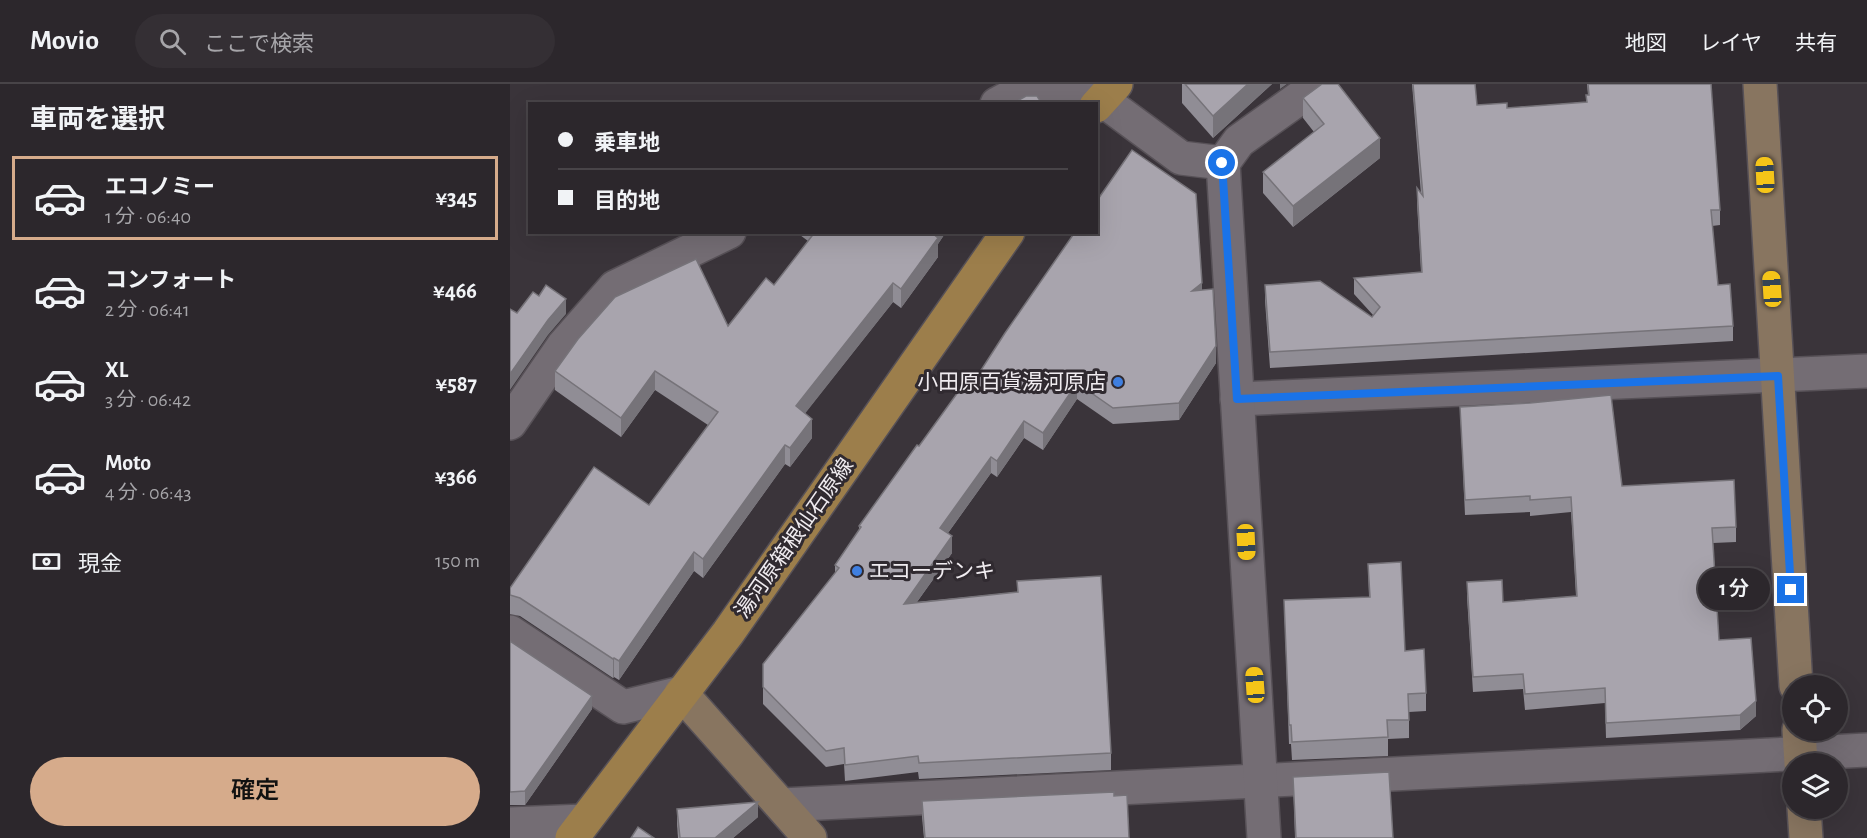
<!DOCTYPE html>
<html lang="ja">
<meta charset="utf-8">
<style>
:root{--surface:#2c272c;--page:#342f34;--text:#f1f3f6;--muted:#a6a5a9;--line:#484448;--accent:#d6ab8b}
body{margin:0;font-family:"Alegreya Sans","Noto Sans JP",sans-serif;background:var(--page);color:var(--text);height:100vh;display:flex;flex-direction:column;font-size:22px;white-space:nowrap}
*{box-sizing:border-box;margin:0}
p{font-size:20px;color:var(--muted)}
.icon{flex:none;width:33px;height:33px;fill:none;stroke:currentColor;stroke-width:2;stroke-linecap:round;stroke-linejoin:round}
.map{position:relative;flex:1;overflow:hidden}
.sheet{display:flex;flex-direction:column;background:var(--surface);width:510px}
.sheet>*{flex:none}
.banner{position:absolute;left:18px;top:18px;width:570px;height:132px;border-radius:0px;box-shadow:0 6px 24px #0002,0 0 0 2px var(--line);display:grid;align-content:center;height:132px;padding:0 30px;background:var(--surface)}
.buttons{position:absolute;left:1272px;top:591px;display:grid;gap:12px}
.buttons a{display:grid;place-items:center;width:66px;height:66px;border-radius:50%;background:var(--surface);box-shadow:0 6px 24px #0002,0 0 0 2px var(--line);font-size:30px}
.end{position:absolute;width:27px;height:27px;margin:-14px;border:8px solid #1a73e8;background:#fff;box-shadow:0 0 0 3px #fff}
.from{border-radius:50%}
.bubble{position:absolute;height:42px;border-radius:21px;background:var(--surface);box-shadow:0 6px 24px #0002,0 0 0 2px var(--line);font-size:20px;font-weight:600;line-height:42px;text-align:center}
.car{position:absolute;width:18px;height:36px;margin:-18px -9px;border-radius:8px;box-shadow:0 0 4px 2px #0007;background:linear-gradient(#f5c518 24%,#345 0 40%,#f5c518 0 76%,#345 0 86%,#f5c518 0)}
.banner b{display:flex;align-items:center;gap:21px;height:57px;font-size:22px}
.banner b+b{border-top:2px solid var(--line)}
.banner i{width:15px;height:15px;background:var(--text)}
ul{padding:0;list-style:none}
li{display:flex;align-items:center;gap:18px;height:84px;margin:0 12px 9px;padding:0 18px;border:3px solid transparent;border-radius:0px}
li div{flex:1}
li b{display:block;font-size:22px}
li em{font-style:normal;font-weight:600}
li.selected{border-color:var(--accent)}
li>.icon{width:54px;height:54px;stroke-width:1.5}
h2{padding:0 30px;font-size:27px;line-height:72px}
.pay{display:flex;align-items:center;gap:15px;height:66px;padding:0 30px;font-size:22px}
.pay p{margin-inline-start:auto}
.button{display:flex;gap:12px;margin-top:auto;padding:12px 30px}
.button a{flex:1;height:69px;border-radius:36px;background:var(--accent);color:#111;font-size:24px;font-weight:600;line-height:69px;text-align:center}
header{display:flex;align-items:center;gap:36px;box-sizing:border-box;height:84px;padding:0 30px;background:var(--surface);border-bottom:2px solid var(--line)}
header strong{font-size:28px}
nav{display:flex;gap:33px;margin-inline-start:auto;font-size:21px}
.search{width:420px;height:54px;background:var(--page);display:flex;align-items:center;gap:15px;box-sizing:border-box;padding:0 21px;border-radius:33px;color:var(--muted);font-size:22px}
main{display:flex;flex:1;min-height:0}
.map>svg:first-child{display:block}
</style>
<header>
<strong>Movio</strong>
<div class="search"><svg class="icon" aria-label="search" viewBox="0 0 24 24"><circle cx="10" cy="10" r="6"/><path d="M15 15l6 6"/></svg>ここで検索</div>
<nav><a>地図</a><a>レイヤ</a><a>共有</a></nav>
</header>
<main>
<section class="sheet">
<h2>車両を選択</h2>
<ul>
<li class="selected"><svg class="icon" aria-label="car" viewBox="0 0 24 24"><path d="M5 17H2v-5l4-1 3-4h7l3 4 3 1v5h-3M9 17h6M6 11h13"/><circle cx="7" cy="17" r="2"/><circle cx="17" cy="17" r="2"/></svg><div><b>エコノミー</b><p>1 分 · 06:40</p></div><em>¥345</em></li>
<li><svg class="icon" aria-label="car" viewBox="0 0 24 24"><path d="M5 17H2v-5l4-1 3-4h7l3 4 3 1v5h-3M9 17h6M6 11h13"/><circle cx="7" cy="17" r="2"/><circle cx="17" cy="17" r="2"/></svg><div><b>コンフォート</b><p>2 分 · 06:41</p></div><em>¥466</em></li>
<li><svg class="icon" aria-label="car" viewBox="0 0 24 24"><path d="M5 17H2v-5l4-1 3-4h7l3 4 3 1v5h-3M9 17h6M6 11h13"/><circle cx="7" cy="17" r="2"/><circle cx="17" cy="17" r="2"/></svg><div><b>XL</b><p>3 分 · 06:42</p></div><em>¥587</em></li>
<li><svg class="icon" aria-label="car" viewBox="0 0 24 24"><path d="M5 17H2v-5l4-1 3-4h7l3 4 3 1v5h-3M9 17h6M6 11h13"/><circle cx="7" cy="17" r="2"/><circle cx="17" cy="17" r="2"/></svg><div><b>Moto</b><p>4 分 · 06:43</p></div><em>¥366</em></li>
</ul>
<div class="pay"><svg class="icon" aria-label="cash" viewBox="0 0 24 24"><path d="M3 7h18v10H3z"/><circle cx="12" cy="12" r="2"/></svg>現金<p>150 m</p></div>
<div class="button"><a>確定</a></div>
</section>
<div class="map">
<svg width="1357" height="754" viewBox="0 0 1357 754">
<rect width="100%" height="100%" fill="#3a343a"/>
<g fill="none" stroke-linecap="round" stroke-linejoin="round">
<defs>
<g id="street">
<polyline points="487,20 504,11 591,15 671,74 713,79"/>
<polyline points="727,315 1357,287"/>
<polyline points="0,339 53,262 105,203 219,148"/>
<polyline points="0,548 113,623 171,609"/>
<polyline points="272,721 1357,666"/>
<polyline points="0,740 74,737"/>
<polyline points="754,754 713,79 729,57 809,0"/>
</g>
<g id="secondary">
<polyline points="1250,0 1286,602"/>
<polyline points="171,609 300,754"/>
<polyline points="1289,646 1291,680"/>
<polyline points="1294,724 1296,754"/>
</g>
<g id="primary">
<polyline points="586,22 606,0"/>
<polyline points="62,754 218,549 498,148"/>
</g>
</defs>
<use href="#street" stroke="#575157" stroke-width="36"/>
<use href="#secondary" stroke="#575157" stroke-width="36"/>
<use href="#primary" stroke="#575157" stroke-width="36"/>
<use href="#street" stroke="#746d74" stroke-width="33"/>
<use href="#secondary" stroke="#887560" stroke-width="33"/>
<use href="#primary" stroke="#9c7e4b" stroke-width="33"/>
</g>
<g fill="#908d95">
<polygon points="672,0 762,0 703,54 672,19"/>
<polygon points="902,0 965,0 967,21 997,24 1076,18 1076,11 1078,11 1077,0 1201,0 1210,126 1210,141 1202,142 1208,201 1223,242 1223,257 760,284 755,217 755,201 862,233 863,231 844,210 844,194 911,188 907,119 907,104 911,110"/>
<polygon points="793,14 870,74 783,143 753,109 753,88 804,48 793,34"/>
<polygon points="286,148 436,148 428,160 428,173 391,224 383,218 295,329 302,354 280,383 275,380 193,494 184,487 109,596 104,593 103,594 10,532 0,530 0,504 139,421 198,341 145,306 111,353 45,306 45,287 218,242 264,201 298,157"/>
<polygon points="692,206 706,279 669,336 603,340 567,315 533,366 514,354 487,393 481,389 438,449 442,469 407,518 507,508 507,497 601,669 601,686 409,695 408,688 335,697 334,680 316,683 253,620 253,580 325,489 325,481 349,446 349,442 409,362 457,308"/>
<polygon points="950,323 1112,402 1226,443 1226,458 1203,459 1209,556 1246,632 1230,646 1096,654 1095,619 1015,626 1013,605 963,608 957,513 957,498 993,518 1066,512 1061,428 1020,432 1020,428 955,431"/>
<polygon points="858,480 895,567 916,609 916,627 899,628 899,654 878,655 878,672 782,676 781,660 779,660 774,516 859,513"/>
<polygon points="0,557 82,625 15,721 0,721"/>
<polygon points="783,693 883,754 785,754"/>
<polygon points="617,711 619,754 414,754 412,733 412,717"/>
<polygon points="167,725 248,733 223,754 168,754 167,740"/>
</g>
<g fill="#767379">
<polygon points="738,0 762,0 703,54 703,32"/>
<polygon points="770,0 777,0 770,5"/>
<polygon points="870,54 870,74 783,143 783,122"/>
<polygon points="422,148 436,148 428,160 428,173 391,224 391,205"/>
<polygon points="383,199 383,218 286,341 286,322"/>
<polygon points="692,199 692,215 682,207"/>
<polygon points="56,215 56,230 38,251 0,306 0,290 38,236"/>
<polygon points="706,262 706,279 669,336 669,319"/>
<polygon points="145,287 145,306 111,353 111,334"/>
<polygon points="567,299 567,315 533,366 533,349"/>
<polygon points="302,335 302,354 280,383 280,364"/>
<polygon points="514,337 514,354 487,393 487,377"/>
<polygon points="275,361 275,380 193,494 193,475"/>
<polygon points="481,373 481,389 430,460 430,444"/>
<polygon points="442,452 442,469 394,536 394,520"/>
<polygon points="184,468 184,487 109,596 109,577"/>
<polygon points="104,574 104,593 103,594 103,575"/>
<polygon points="82,612 82,625 15,721 15,707"/>
<polygon points="1246,617 1246,632 1230,646 1230,631"/>
<polygon points="248,718 248,733 223,754 205,754"/>
</g>
<g fill="#a8a4ad" stroke="#767379" stroke-width="1.5">
<polygon points="675,0 738,0 703,32"/>
<polygon points="812,0 828,0 870,54 783,122 753,88 814,40 793,14"/>
<polygon points="903,0 965,0 967,21 997,19 997,24 1077,18 1076,11 1079,11 1078,0 1201,0 1210,126 1201,126 1208,201 1220,200 1223,242 760,268 755,201 810,197 862,233 870,223 844,194 912,188 907,104 913,112"/>
<polygon points="516,12 527,12 531,18 529,20 502,20"/>
<polygon points="622,66 686,110 692,199 682,207 703,205 706,262 669,319 603,324 567,299 533,349 514,337 487,377 481,373 430,444 442,452 394,520 508,508 507,497 591,492 601,669 409,679 408,672 335,681 334,664 316,667 253,603 253,580 329,484 325,481 351,443 349,442 407,361 409,362 451,304 457,308 495,249 565,148 586,148 586,118"/>
<polygon points="305,148 422,148 422,149 428,154 391,205 383,199 286,322 302,335 280,364 275,361 193,475 184,468 109,577 104,574 103,575 10,514 0,511 0,504 84,383 139,421 208,328 145,287 111,334 45,287 68,255 105,213 186,175 218,242 256,194 264,201"/>
<polygon points="36,201 56,215 38,236 0,290 0,225 7,229 23,208 29,212"/>
<polygon points="1101,311 1112,402 1224,396 1226,443 1202,444 1209,556 1241,554 1246,617 1230,631 1096,639 1095,604 1015,610 1013,590 963,593 957,498 992,496 993,518 1067,512 1061,413 1020,416 1020,412 955,416 950,323 1020,319"/>
<polygon points="891,478 895,567 914,565 916,609 898,610 899,636 877,636 878,653 782,658 781,641 779,641 774,516 860,513 858,480"/>
<polygon points="0,557 82,612 15,707 0,708"/>
<polygon points="879,688 883,754 786,754 783,693"/>
<polygon points="604,708 604,712 617,711 619,754 415,754 412,717"/>
<polygon points="248,718 205,754 170,754 167,725"/>
<polygon points="128,743 144,754 121,754"/>
</g>
<g fill="none" stroke-linecap="round" stroke-linejoin="round">
<polyline stroke="#1a73e8" stroke-width="8" points="712,79 727,315 1268,292 1281,506"/>
</g>
<g fill="#3f7fe0" stroke="#302a30" stroke-width="2">
<circle cx="608" cy="298" r="6"/>
<circle cx="347" cy="487" r="6"/>
</g>
<g text-anchor="middle" stroke-width="6" stroke-linejoin="round" paint-order="stroke">
<g font-size="21" fill="#f0ecf0" stroke="#302a30" text-anchor="end">
<text x="596" y="305">小田原百貨湯河原店</text>
<text x="359" y="494" text-anchor="start">エコーデンキ</text>
</g>
<g font-size="21" fill="#f0ecf0" stroke="#302a30">
<text transform="translate(284 454) rotate(-55)" y="7">湯河原箱根仙石原線</text>
</g>
</g>
</svg>
<div class="buttons">
<a><svg class="icon" aria-label="locate" viewBox="0 0 24 24"><circle cx="12" cy="12" r="6"/><path d="M12 2v4M12 18v4M2 12h4M18 12h4"/></svg></a>
<a><svg class="icon" aria-label="layers" viewBox="0 0 24 24"><path d="M12 4l9 5-9 5-9-5zM3 14l9 5 9-5"/></svg></a>
</div>
<i class="end from" style="left:712px;top:79px"></i>
<i class="end" style="left:1281px;top:506px"></i>
<div class="bubble" style="left:1188px;top:484px;width:72px">1 分</div>
<i class="car" style="left:1255px;top:91px;rotate:357deg"></i>
<i class="car" style="left:1262px;top:205px;rotate:356deg"></i>
<i class="car" style="left:736px;top:458px;rotate:177deg"></i>
<i class="car" style="left:745px;top:601px;rotate:356deg"></i>
<div class="banner">
<b><i class="from"></i>乗車地</b>
<b><i></i>目的地</b>
</div>
</div>
</main>
